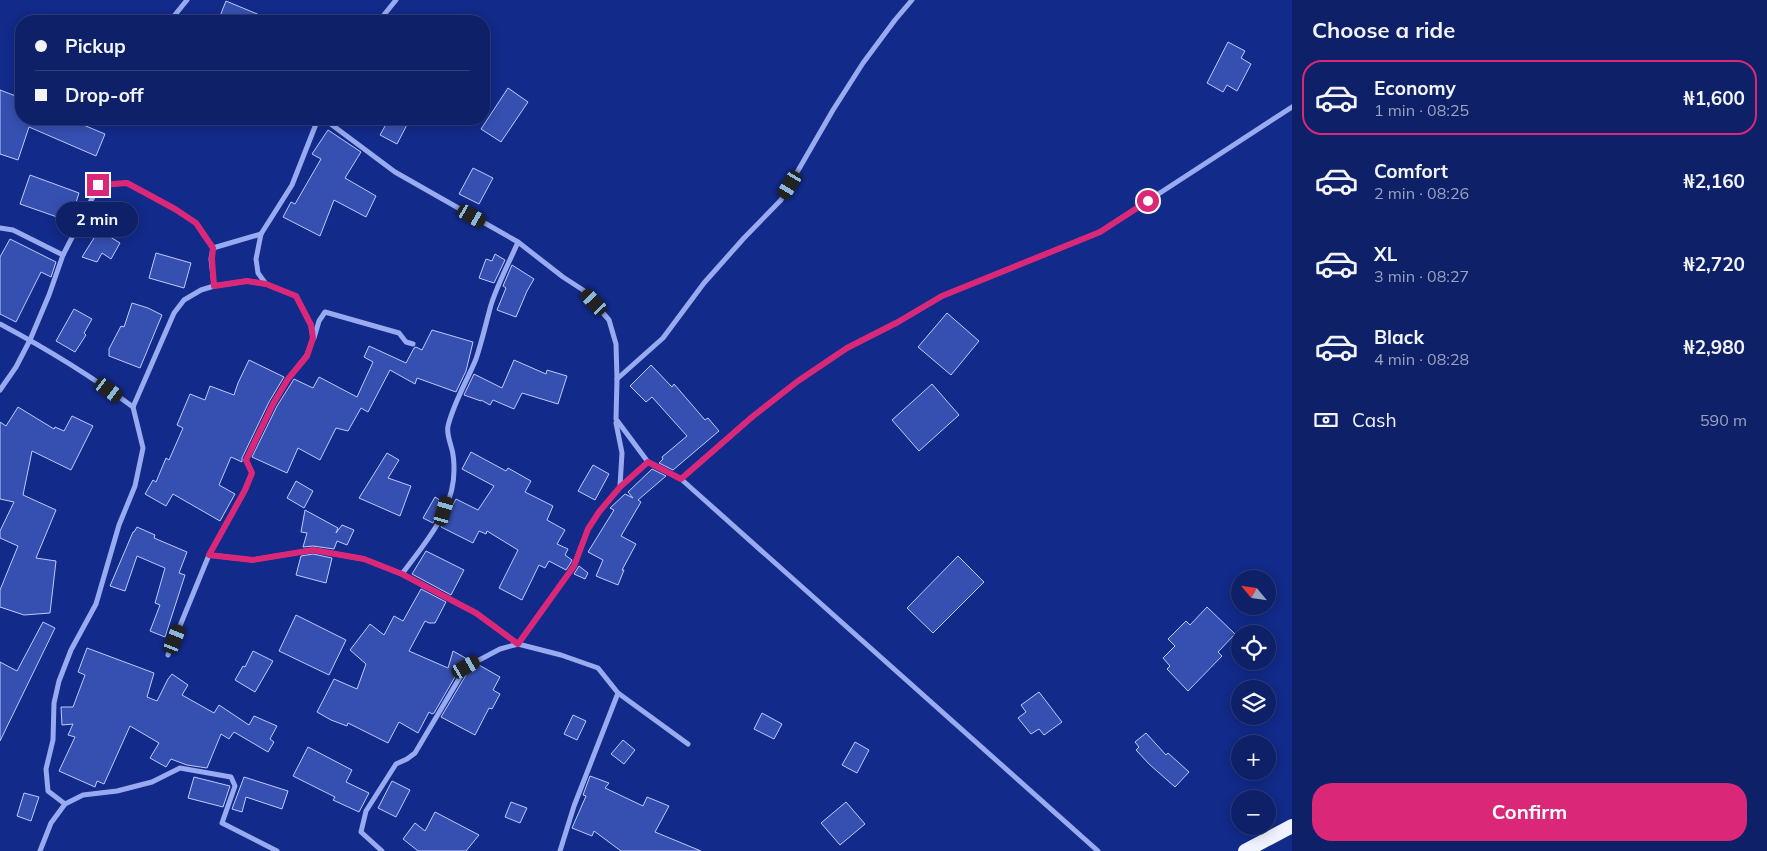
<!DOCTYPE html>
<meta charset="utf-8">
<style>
:root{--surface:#0e2067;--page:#1c2d70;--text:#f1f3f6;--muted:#9ba3c0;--line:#2e3e7b;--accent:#db2777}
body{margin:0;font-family:Mulish,sans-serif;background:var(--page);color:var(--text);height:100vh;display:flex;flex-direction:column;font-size:19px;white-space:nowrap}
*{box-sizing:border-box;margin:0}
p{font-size:16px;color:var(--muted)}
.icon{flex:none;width:28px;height:28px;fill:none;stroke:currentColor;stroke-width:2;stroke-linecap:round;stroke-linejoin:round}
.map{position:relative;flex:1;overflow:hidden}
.details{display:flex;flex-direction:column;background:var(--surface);width:475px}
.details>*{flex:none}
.top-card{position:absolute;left:15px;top:15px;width:475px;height:110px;border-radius:20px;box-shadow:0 2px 12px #0003,0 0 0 1px var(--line);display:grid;align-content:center;height:110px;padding:0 20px;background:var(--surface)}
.needle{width:32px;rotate:299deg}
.controls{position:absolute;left:1231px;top:570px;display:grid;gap:10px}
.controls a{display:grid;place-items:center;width:45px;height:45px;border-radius:50%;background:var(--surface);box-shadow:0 2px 12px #0003,0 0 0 1px var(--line);font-size:25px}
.end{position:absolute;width:22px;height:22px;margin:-11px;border:6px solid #db2777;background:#fff;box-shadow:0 0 0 2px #fff}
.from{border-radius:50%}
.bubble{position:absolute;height:35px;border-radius:18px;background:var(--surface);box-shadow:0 2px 12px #0003,0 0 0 1px var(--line);font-size:16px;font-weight:700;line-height:35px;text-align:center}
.car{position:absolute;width:15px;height:30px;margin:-15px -8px;border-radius:6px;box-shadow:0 0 4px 1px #0007;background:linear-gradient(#222 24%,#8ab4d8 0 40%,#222 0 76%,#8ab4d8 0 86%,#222 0)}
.top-card b{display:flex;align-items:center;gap:18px;height:48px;font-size:19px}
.top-card b+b{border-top:1px solid var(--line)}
.top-card i{width:12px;height:12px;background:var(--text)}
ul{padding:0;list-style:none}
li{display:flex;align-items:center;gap:15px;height:75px;margin:0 10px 8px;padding:0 10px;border:2px solid transparent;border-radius:20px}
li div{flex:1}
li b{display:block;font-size:19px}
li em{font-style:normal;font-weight:700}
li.current{border-color:var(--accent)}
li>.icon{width:45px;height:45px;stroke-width:1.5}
h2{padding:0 20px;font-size:22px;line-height:60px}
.pay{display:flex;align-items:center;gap:12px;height:55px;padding:0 20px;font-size:19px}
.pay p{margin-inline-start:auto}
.button{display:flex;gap:10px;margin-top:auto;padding:10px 20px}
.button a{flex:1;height:58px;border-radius:20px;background:var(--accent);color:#fff;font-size:20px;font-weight:700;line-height:58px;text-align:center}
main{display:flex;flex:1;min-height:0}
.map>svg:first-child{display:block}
</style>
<main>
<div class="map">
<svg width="1292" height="851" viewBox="0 0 1292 851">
<rect width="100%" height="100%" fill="#122a89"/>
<g fill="#3650b1" stroke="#becbfc">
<polygon points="226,1 274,21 218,21"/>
<polygon points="1228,42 1245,51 1241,58 1251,64 1237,91 1227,85 1223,92 1207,83"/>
<polygon points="508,88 528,102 501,142 481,129"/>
<polygon points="0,90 21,98 21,119 69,119 105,134 96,156 29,127 18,160 0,154"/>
<polygon points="389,119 410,119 397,144 380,135"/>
<polygon points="328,130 361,152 345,178 376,196 366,217 334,200 320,236 283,217 291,202 295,204 321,159 312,154"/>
<polygon points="473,168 493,178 479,204 459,194"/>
<polygon points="30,175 79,193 72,215 62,212 60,218 20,204"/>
<polygon points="99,230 120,243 111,259 102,253 97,262 82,257"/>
<polygon points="10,239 56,262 51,277 41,272 16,322 0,314 0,257"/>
<polygon points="156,253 191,263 184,288 149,278"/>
<polygon points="495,254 505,260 494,283 479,278 486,259 492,261"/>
<polygon points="512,265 534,279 527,291 516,317 497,310 506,288 503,286"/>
<polygon points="132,303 148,308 162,315 140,368 109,356 109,349 121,326 124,327"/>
<polygon points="74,309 92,319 84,333 86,335 75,352 56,341"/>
<polygon points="947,313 979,341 951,375 918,347"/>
<polygon points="432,330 473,342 466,371 456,392 417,378 415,384 390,370 368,412 361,408 348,431 336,428 320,460 298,448 287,473 252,457 277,406 294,379 313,388 319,377 357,397 373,362 364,357 369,346 406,363 414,348 416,347 422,350"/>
<polygon points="249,360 284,377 269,402 242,458 242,462 231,457 219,485 235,494 220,521 173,494 166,506 145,494 153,480 156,482 166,458 169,460 183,428 177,425 190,394 205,400 210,386 234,395 238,383"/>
<polygon points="514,360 546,374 547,370 567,376 558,404 522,393 514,409 493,400 490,405 481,400 481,401 464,395 474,374 502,388"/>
<polygon points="651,365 672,387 674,384 705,420 708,418 719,431 673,470 659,463 663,459 662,457 687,436 652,397 646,402 630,386"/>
<polygon points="932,384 959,415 919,451 892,420"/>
<polygon points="18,407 54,429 55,427 64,431 72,416 93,426 71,470 32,451 23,495 56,510 36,558 56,561 50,613 24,615 0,607 0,590 18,546 0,538 0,531 14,502 0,499 0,422 6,426"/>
<polygon points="471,452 506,471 508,468 531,481 525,492 553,506 547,520 565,530 557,544 568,549 565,555 572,560 570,564 566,570 549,561 545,568 539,565 522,600 499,588 518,550 487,531 486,534 479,531 473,543 441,527 456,499 478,510 494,486 462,469"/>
<polygon points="387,453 399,460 388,478 411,486 400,516 359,498"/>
<polygon points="593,465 609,474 595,500 578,491"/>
<polygon points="652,469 666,476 638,500 641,502 621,536 636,544 622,570 624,570 618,585 596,576 603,560 588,552 614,510 610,508 625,494 633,498 628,492"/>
<polygon points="296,481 313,491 304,508 287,498"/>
<polygon points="435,497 443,502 433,523 423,518"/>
<polygon points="305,510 338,528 336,533 342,525 354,530 347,545 337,541 334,549 313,546 303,547 307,533 301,532"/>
<polygon points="137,527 155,535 154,538 187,552 179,573 185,575 165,637 150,631 160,605 155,603 165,568 137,556 125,591 110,586 133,532 134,532"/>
<polygon points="426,551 464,570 451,595 412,574"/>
<polygon points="313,554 332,558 326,583 296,575 301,556"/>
<polygon points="958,556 984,582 933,633 907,608"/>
<polygon points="579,566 588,573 585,579 574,574"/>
<polygon points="421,589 446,602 435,623 429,623 425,621 409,651 448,668 453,651 469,660 462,665 434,713 432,714 429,712 418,733 399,722 388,743 348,723 347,726 331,720 317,712 334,679 357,689 366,664 350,650 370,624 384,635 394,616 403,621"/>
<polygon points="1207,607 1235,634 1218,652 1222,656 1188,691 1167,669 1170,666 1163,658 1175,646 1168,639 1186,621 1190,625"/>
<polygon points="296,615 346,640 329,675 279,651"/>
<polygon points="43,622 55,628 0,741 0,662 17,671"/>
<polygon points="87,648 154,673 147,697 157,701 168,679 172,674 188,685 182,695 214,713 219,705 249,725 254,716 277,726 270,739 274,742 268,752 234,732 229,739 221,734 207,768 187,765 171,759 166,767 150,758 159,743 130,726 104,784 97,781 95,787 59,771 75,737 68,735 73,724 62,725 61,707 73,707 85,675 78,672"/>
<polygon points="253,651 273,661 255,692 235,680 243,666 245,667"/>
<polygon points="479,665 500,677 493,690 500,694 492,709 489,708 475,735 441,717 469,670"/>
<polygon points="1039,692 1062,722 1044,735 1039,729 1031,734 1018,718 1026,712 1021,705"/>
<polygon points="762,713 782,724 774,739 754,729"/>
<polygon points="573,715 586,721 577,740 564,734"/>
<polygon points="1146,733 1166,755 1168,753 1189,772 1175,787 1149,764 1136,750 1139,747 1135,742"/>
<polygon points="623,740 635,750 624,764 611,754"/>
<polygon points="855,742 869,750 857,773 842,765"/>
<polygon points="308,747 352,770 346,782 369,793 359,812 333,800 335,797 293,776"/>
<polygon points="590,776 609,783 605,788 643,806 647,797 669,806 655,832 701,851 621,851 594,831 592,836 572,828 586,796 583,795"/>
<polygon points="194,777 230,786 223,807 188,798"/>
<polygon points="244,777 288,791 282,809 246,797 242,812 232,809"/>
<polygon points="392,781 410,790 396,817 378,808"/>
<polygon points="24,793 39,797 31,821 17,816"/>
<polygon points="511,802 527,808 520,823 505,817"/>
<polygon points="846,802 865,824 840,845 821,823"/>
<polygon points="435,812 479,835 466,851 418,851 403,839 415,823 425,831"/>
</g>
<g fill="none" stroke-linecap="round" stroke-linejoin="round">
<g stroke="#98abf0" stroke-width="5">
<polyline points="170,21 187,0"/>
<polyline points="379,21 396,0"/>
<polyline points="324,119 395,172 518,242 563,277 583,290 609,320 616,344 617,379 616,419 648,462 620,487 599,512 588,529 574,566 518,644 500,649 466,667 415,753 407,759 396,764 366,811 361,832 382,851"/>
<polyline points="0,228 13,230 63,255"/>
<polyline points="213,248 261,234"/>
<path d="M 0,324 C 47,349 91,376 133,407"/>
<polyline points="314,338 319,321 325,312 399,333 406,342 413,344"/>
<polyline points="617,379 663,338 704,283 744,238 781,200 833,110 863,63 895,20 912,0"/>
<polyline points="0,390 16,367 30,340 49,295 63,255 99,185 127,183 175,209 196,223 213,248 211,259 214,286"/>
<polyline points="616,423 622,453 620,486"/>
<polyline points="648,462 681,479 1098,851"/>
<polyline points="681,479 752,417 798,381 847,348 898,322 942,296 1100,232 1292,107"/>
<polyline points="209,555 253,560 313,550 364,559 402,574 476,613 518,644 561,655 598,668 618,693 688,744"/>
<path d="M 402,574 C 425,543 454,511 454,470 C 454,465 454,460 453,455 C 452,445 446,436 448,426 C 454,402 467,381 476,359 C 482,341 486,323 491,305 C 498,283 509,263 518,242"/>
<polyline points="168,655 209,555 245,490 252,473 246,460 273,404 288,379 307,355 313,338 311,325 296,296 266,284 258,273 256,259 261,234 292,185 318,119"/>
<polyline points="65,804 48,791 46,769 53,740 54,703 59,681 71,650 96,604 119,525 135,486 143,448 133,407 174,313 184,300 201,290 214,286 247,281 266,284"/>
<polyline points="40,851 51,823 65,804 83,795 117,791 152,782 180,768 231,777 235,786 222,823 277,851"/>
<polyline points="560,851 574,806 618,693"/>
</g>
<polyline stroke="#f0f2ff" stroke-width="14" points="1245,851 1292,826"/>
</g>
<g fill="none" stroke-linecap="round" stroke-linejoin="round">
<polyline stroke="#db2777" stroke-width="6" points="98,185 127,183 175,209 196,223 213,248 212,259 214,286 247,281 266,284 296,296 311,325 313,338 307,356 288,379 273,404 246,460 252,473 245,490 209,555 253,560 313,550 364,559 402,574 476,613 518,644 574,566 588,529 599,512 620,487 648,462 681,479 752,417 798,381 847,348 898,322 942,296 1100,232 1148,201"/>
</g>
</svg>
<div class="controls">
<a><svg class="needle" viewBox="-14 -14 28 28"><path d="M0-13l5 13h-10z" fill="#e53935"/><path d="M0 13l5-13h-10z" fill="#9ba3c0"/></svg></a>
<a><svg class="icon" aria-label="locate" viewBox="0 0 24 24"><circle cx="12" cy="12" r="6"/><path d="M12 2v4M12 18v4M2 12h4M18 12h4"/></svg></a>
<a><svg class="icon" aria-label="layers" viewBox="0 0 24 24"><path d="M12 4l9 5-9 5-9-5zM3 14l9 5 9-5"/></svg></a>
<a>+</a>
<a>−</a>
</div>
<i class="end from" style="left:1148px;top:201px"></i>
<i class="end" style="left:98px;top:185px"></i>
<div class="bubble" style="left:56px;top:202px;width:82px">2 min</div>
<i class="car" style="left:790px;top:185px;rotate:211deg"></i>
<i class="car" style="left:472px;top:216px;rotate:120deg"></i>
<i class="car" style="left:594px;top:302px;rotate:317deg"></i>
<i class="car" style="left:109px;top:390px;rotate:126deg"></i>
<i class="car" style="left:444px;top:511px;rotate:16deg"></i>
<i class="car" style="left:175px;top:639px;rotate:22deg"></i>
<i class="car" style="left:466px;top:667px;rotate:60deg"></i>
<div class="top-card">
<b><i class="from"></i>Pickup</b>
<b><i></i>Drop-off</b>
</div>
</div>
<section class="details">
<h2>Choose a ride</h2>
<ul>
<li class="current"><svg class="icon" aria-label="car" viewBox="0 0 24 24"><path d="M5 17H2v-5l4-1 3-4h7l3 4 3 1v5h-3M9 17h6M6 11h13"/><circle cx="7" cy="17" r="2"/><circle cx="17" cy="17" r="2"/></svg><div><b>Economy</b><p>1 min · 08:25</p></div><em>₦1,600</em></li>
<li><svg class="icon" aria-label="car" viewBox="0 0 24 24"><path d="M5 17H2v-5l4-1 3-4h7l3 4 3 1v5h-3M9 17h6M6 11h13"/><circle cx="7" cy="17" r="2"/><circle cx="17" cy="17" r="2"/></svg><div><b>Comfort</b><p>2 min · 08:26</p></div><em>₦2,160</em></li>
<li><svg class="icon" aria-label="car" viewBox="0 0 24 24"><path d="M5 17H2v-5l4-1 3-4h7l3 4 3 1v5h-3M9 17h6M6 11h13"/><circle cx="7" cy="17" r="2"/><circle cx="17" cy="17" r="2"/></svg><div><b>XL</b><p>3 min · 08:27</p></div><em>₦2,720</em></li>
<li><svg class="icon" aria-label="car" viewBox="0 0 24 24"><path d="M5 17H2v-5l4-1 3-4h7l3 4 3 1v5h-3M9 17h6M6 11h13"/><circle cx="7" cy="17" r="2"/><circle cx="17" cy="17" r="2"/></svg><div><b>Black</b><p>4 min · 08:28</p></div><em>₦2,980</em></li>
</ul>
<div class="pay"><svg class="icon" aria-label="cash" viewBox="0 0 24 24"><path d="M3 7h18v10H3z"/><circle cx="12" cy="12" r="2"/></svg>Cash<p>590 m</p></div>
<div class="button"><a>Confirm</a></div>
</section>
</main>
